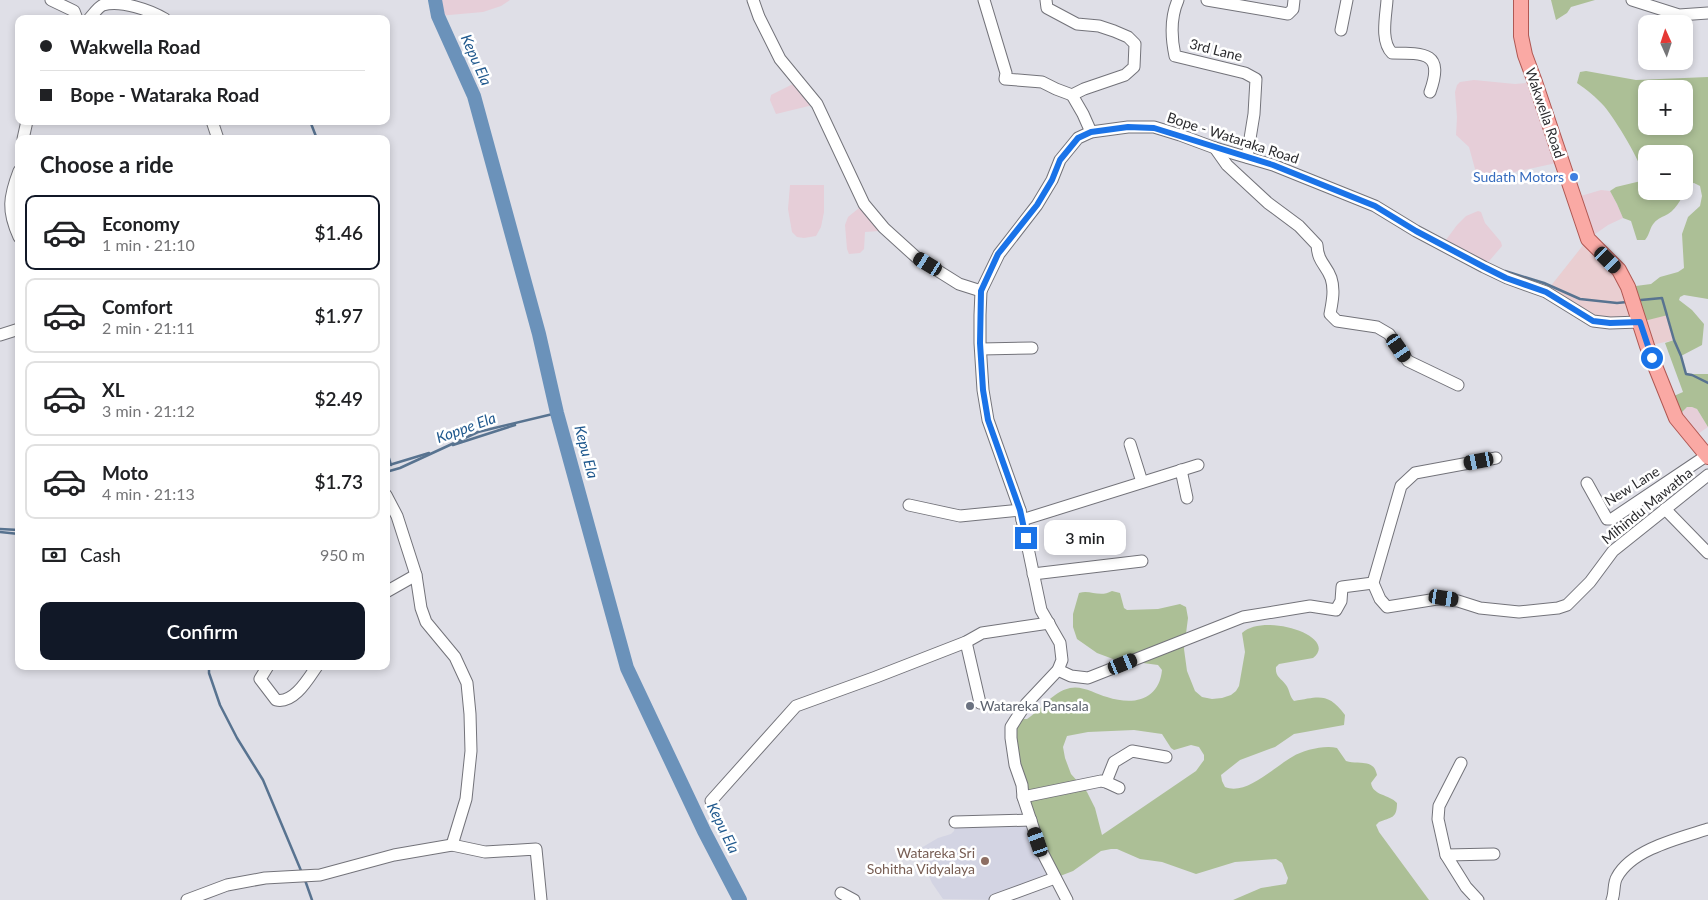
<!DOCTYPE html>
<meta charset="utf-8">
<style>
:root{--surface:#fff;--page:#f6f6f6;--text:#202124;--muted:#757577;--line:#e0e0e0;--accent:#111827}
body{margin:0;font-family:Lato,sans-serif;background:var(--page);color:var(--text);height:100vh;display:flex;flex-direction:column;font-size:19px;white-space:nowrap}
*{box-sizing:border-box;margin:0}
p{font-size:16px;color:var(--muted)}
.icon{flex:none;width:28px;height:28px;fill:none;stroke:currentColor;stroke-width:2;stroke-linecap:round;stroke-linejoin:round}
.map{position:relative;flex:1;overflow:hidden}
.details{position:absolute;left:15px;top:135px;width:375px;height:535px;display:flex;flex-direction:column;background:var(--surface);border-radius:10px;box-shadow:0 2px 8px #0003}
.details>*{flex:none}
.guide{position:absolute;left:15px;top:15px;width:375px;height:110px;border-radius:10px;box-shadow:0 2px 8px #0003;display:grid;align-content:center;height:110px;padding:0 25px;background:var(--surface)}
.needle{width:32px;rotate:357deg}
.controls{position:absolute;left:1638px;top:15px;display:grid;gap:10px}
.controls a{display:grid;place-items:center;width:55px;height:55px;border-radius:10px;background:var(--surface);box-shadow:0 2px 8px #0003;font-size:25px}
.end{position:absolute;width:22px;height:22px;margin:-11px;border:6px solid #1a73e8;background:#fff;box-shadow:0 0 0 2px #fff}
.from{border-radius:50%}
.bubble{position:absolute;height:35px;border-radius:10px;background:var(--surface);box-shadow:0 2px 8px #0003;font-size:16px;font-weight:600;line-height:35px;text-align:center}
.car{position:absolute;width:15px;height:30px;margin:-15px -8px;border-radius:6px;box-shadow:0 0 4px 1px #0007;background:linear-gradient(#222 24%,#8ab4d8 0 40%,#222 0 76%,#8ab4d8 0 86%,#222 0)}
.guide b{display:flex;align-items:center;gap:18px;height:48px;font-size:19px}
.guide b+b{border-top:1px solid var(--line)}
.guide i{width:12px;height:12px;background:var(--text)}
ul{padding:0;list-style:none}
li{display:flex;align-items:center;gap:15px;height:75px;margin:0 10px 8px;padding:0 15px;border:2px solid var(--line);border-radius:10px}
li div{flex:1}
li b{display:block;font-size:19px}
li em{font-style:normal;font-weight:600}
li.current{border-color:var(--accent)}
li>.icon{width:45px;height:45px;stroke-width:1.5}
h2{padding:0 25px;font-size:22px;line-height:60px}
.pay{display:flex;align-items:center;gap:12px;height:55px;padding:0 25px;font-size:19px}
.pay p{margin-inline-start:auto}
.primary-button{display:flex;gap:10px;margin-top:auto;padding:10px 25px}
.primary-button a{flex:1;height:58px;border-radius:10px;background:var(--accent);color:#fff;font-size:20px;font-weight:600;line-height:58px;text-align:center}
.map>svg:first-child{display:block}
</style>
<div class="map">
<svg width="1708" height="900" viewBox="0 0 1708 900">
<rect width="100%" height="100%" fill="#dfdfe7"/>
<polygon fill="#e9ced1" points="1588,239 1628,287 1668,315 1674,340 1647,346 1640,322 1610,323 1546,292"/>
<g fill="#e6ced8">
<polygon points="435,0 510,0 501,6 483,12 438,16"/>
<polygon points="1474,80 1515,84 1535,82 1561,162 1478,180 1469,147 1456,135 1457,117 1455,92 1457,85 1460,82"/>
<polygon points="799,81 817,104 776,114 770,100 771,95"/>
<polygon points="790,185 824,185 824,212 821,227 816,236 804,238 797,237 792,232 788,209"/>
<polygon points="1601,190 1610,191 1617,204 1623,218 1608,225 1588,239 1574,198"/>
<polygon points="864,204 884,228 879,231 865,232 864,249 860,253 849,254 847,249 845,225 848,217"/>
<polygon points="1478,211 1481,212 1485,223 1501,242 1502,246 1484,267 1443,244 1457,225 1466,216"/>
<polygon points="1687,407 1692,407 1697,409 1708,427 1692,438 1676,418"/>
</g>
<polygon fill="#d3d4e3" points="1031,820 1055,878 995,900 943,899 932,883 924,866 920,857 921,848 938,838 951,834 954,831 955,827"/>
<g fill="#acbf96" fill-rule="evenodd">
<polygon points="1551,0 1595,0 1571,7 1567,13 1556,20"/>
<path d="M 1586,71 L 1636,80 L 1708,77 L 1708,299 L 1684,295 L 1680,297 L 1679,300 L 1692,310 L 1704,324 L 1702,345 L 1681,356 L 1686,374 L 1708,374 L 1708,427 L 1697,409 L 1692,407 L 1687,407 L 1676,418 L 1667,399 L 1683,392 L 1665,343 L 1674,340 L 1668,315 L 1640,322 L 1628,287 L 1651,284 L 1660,277 L 1678,272 L 1684,268 L 1682,234 L 1688,217 L 1700,206 L 1702,196 L 1700,186 L 1694,183 L 1688,184 C 1683,195 1678,208 1668,214 C 1663,217 1658,218 1654,223 C 1650,227 1650,234 1645,240 L 1637,240 L 1631,221 L 1623,218 L 1617,204 L 1610,191 L 1616,187 L 1641,181 L 1644,179 C 1643,164 1615,119 1604,106 C 1597,98 1586,89 1577,83 L 1580,72 ZM 1646,89 L 1684,89 L 1684,126 L 1646,126 ZM 1646,154 L 1684,154 L 1684,191 L 1646,191 Z"/>
<path d="M 1112,591 L 1120,593 L 1124,608 L 1127,610 L 1158,609 L 1180,604 L 1186,607 L 1188,618 L 1184,649 L 1187,671 L 1195,691 L 1202,697 L 1212,699 L 1222,698 L 1231,695 L 1236,691 L 1239,686 L 1245,652 L 1242,633 C 1265,612 1340,637 1313,658 L 1279,664 L 1276,667 C 1275,677 1281,678 1286,685 C 1290,690 1289,696 1294,701 C 1319,697 1328,692 1345,715 L 1344,725 L 1294,734 L 1275,747 L 1240,760 L 1221,775 L 1222,781 L 1225,787 C 1246,796 1274,767 1292,757 C 1304,750 1324,745 1337,748 L 1346,761 C 1358,765 1374,758 1377,775 L 1371,783 C 1373,796 1389,794 1397,803 C 1397,819 1391,817 1379,822 L 1376,825 L 1379,832 L 1429,900 L 1233,900 L 1261,888 L 1286,884 L 1288,878 L 1282,863 L 1276,859 L 1235,862 L 1196,874 L 1162,862 L 1140,859 L 1117,849 L 1111,849 L 1101,851 L 1073,871 L 1055,878 L 1015,765 L 1016,719 L 1027,719 C 1041,710 1052,692 1070,688 C 1082,685 1096,694 1107,697 C 1134,706 1159,700 1162,670 L 1158,665 L 1113,659 L 1097,653 L 1077,639 L 1073,627 L 1073,614 L 1079,593 C 1090,589 1099,598 1112,591 ZM 1134,730 L 1162,734 L 1171,748 L 1174,750 L 1191,745 L 1199,747 L 1204,755 L 1204,760 L 1196,771 L 1102,835 L 1095,808 L 1087,792 L 1071,774 L 1065,758 L 1063,747 L 1067,736 L 1088,732 Z"/>
</g>
<g fill="none" stroke-linecap="round" stroke-linejoin="round">
<g stroke="#587390" stroke-width="2.5">
<polyline points="310,121 317,139"/>
<polyline points="1505,271 1544,283 1580,299 1617,303 1627,302"/>
<polyline points="1641,300 1662,298 1674,340 1681,356 1686,374 1692,375 1708,383"/>
<polyline points="453,445 515,425"/>
<polyline points="386,448 391,465"/>
<polyline points="386,466 429,453"/>
<polyline points="386,472 400,468 478,432 557,413"/>
<polyline points="0,529 19,530"/>
<polyline points="0,532 19,534"/>
<polyline points="209,666 209,673 220,705 237,738 263,780 302,873"/>
<polyline points="305,880 312,900"/>
</g>
<polyline stroke="#6b92ba" stroke-width="14" points="435,0 438,16 474,96 539,334 557,413 627,668 704,831 740,900"/>
<defs>
<g id="minor">
<polyline points="51,0 74,11 77,19"/>
<polyline points="753,0 759,17 780,59 817,104 864,204 884,228 916,257 959,284 981,291"/>
<polyline points="984,0 1006,73 1005,79 1042,82 1056,89 1072,95"/>
<polyline points="1046,0 1047,8 1077,24 1099,26 1114,31 1128,37 1135,44 1134,67 1125,75 1084,89 1072,95 1083,114 1091,132"/>
<path d="M 1178,0 C 1170,18 1171,37 1175,56 L 1245,73 L 1256,79 L 1254,114 L 1247,157"/>
<polyline points="1207,0 1288,14 1293,9 1294,0"/>
<path d="M 1387,0 C 1386,16 1380,41 1392,53 C 1426,53 1444,53 1430,92"/>
<polyline points="1632,0 1679,15 1708,13"/>
<path d="M 89,19 C 93,15 98,7 103,5 C 121,0 150,10 165,19"/>
<polyline points="1341,30 1347,0"/>
<polyline points="212,121 218,139"/>
<polyline points="23,139 27,121"/>
<path d="M 1215,148 L 1227,165 L 1268,203 L 1299,226 L 1317,245 C 1318,263 1326,264 1331,278 C 1335,290 1332,303 1330,314 L 1337,321 L 1377,327 L 1389,334 L 1408,361 L 1458,385"/>
<path d="M 19,171 C 9,197 7,211 19,237"/>
<polyline points="0,335 19,329"/>
<polyline points="981,349 1032,348"/>
<polyline points="1130,444 1142,482"/>
<polyline points="1496,458 1415,473 1401,486 1373,583 1380,599 1387,607 1437,599 1458,601 1480,608 1519,612 1558,608 1567,605 1590,582 1613,551 1708,475"/>
<polyline points="1181,470 1187,498"/>
<polyline points="1587,483 1607,519 1612,519 1706,456"/>
<polyline points="386,495 397,516 416,575 421,608 426,622 455,657 467,683 470,714 471,751 466,799 452,845"/>
<polyline points="909,505 960,516 1020,510"/>
<polyline points="1665,509 1708,553"/>
<polyline points="1022,520 1198,465"/>
<polyline points="1033,574 1142,561"/>
<polyline points="386,592 416,575"/>
<polyline points="966,642 980,703"/>
<path d="M 268,666 L 260,679 L 276,700 C 294,704 308,679 317,666"/>
<polyline points="1058,670 1071,676 1088,678 1243,617 1310,606 1336,610 1341,601 1342,587 1373,583"/>
<polyline points="1461,763 1439,806 1438,819 1446,855 1466,887 1478,900"/>
<polyline points="1106,782 1114,762 1132,751 1166,757"/>
<polyline points="1023,797 1101,781 1106,782 1119,788"/>
<polyline points="711,801 796,706 876,677 966,642 982,633 1049,623"/>
<polyline points="955,822 1031,820"/>
<polyline points="1446,855 1494,854"/>
<polyline points="841,893 854,900"/>
<polyline points="187,900 227,885 265,878 320,875 394,855 452,845 485,852 536,849 541,900"/>
<polyline points="995,900 1055,878"/>
<polyline points="1067,900 1040,848 1023,797 1022,785 1015,765 1011,738 1011,727 1016,719 1026,704 1058,670 1062,660 1060,643 1041,610 1020,510 988,420 983,390 980,343 980,315 981,291 999,254 1037,205 1052,180 1060,160 1078,138 1091,132 1128,127 1154,127 1180,135 1215,148 1273,165 1375,206 1416,231 1484,267 1507,278 1546,292 1593,321 1610,323 1640,322"/>
<path d="M 1612,900 C 1615,893 1613,883 1617,877 C 1632,849 1680,838 1708,829"/>
</g>
<polyline id="major" points="1521,0 1521,36 1525,55 1535,82 1588,239 1619,270 1628,287 1647,346 1676,418 1708,457"/>
</defs>
<use href="#minor" stroke="#73737a" stroke-width="13"/>
<use href="#major" stroke="#b05853" stroke-width="16"/>
<use href="#minor" stroke="#fff" stroke-width="11"/>
<use href="#major" stroke="#faa9a4" stroke-width="14"/>
</g>
<g fill="none" stroke-linecap="round" stroke-linejoin="round">
<polyline stroke="#1a73e8" stroke-width="6" points="1026,538 1020,510 988,420 983,390 980,343 981,291 998,254 1037,205 1052,180 1060,160 1078,138 1091,132 1128,127 1154,128 1273,165 1375,206 1416,231 1484,267 1506,278 1546,292 1593,321 1610,323 1640,322 1652,358"/>
</g>
<circle fill="#3f7fe0" stroke="#fff" stroke-width="2" cx="1574" cy="177" r="5"/>
<circle fill="#6b7280" stroke="#fff" stroke-width="2" cx="970" cy="706" r="5"/>
<circle fill="#8d6e63" stroke="#fff" stroke-width="2" cx="985" cy="861" r="5"/>
<g text-anchor="middle" stroke-width="5" stroke-linejoin="round" paint-order="stroke">
<g font-size="14" fill="#2b2b2e" stroke="#fff">
<text transform="translate(1216 50) rotate(14)" y="5">3rd Lane</text>
<text transform="translate(1545 113) rotate(71)" y="5">Wakwella Road</text>
<text transform="translate(1233 138) rotate(18)" y="5">Bope - Wataraka Road</text>
<text transform="translate(1632 486) rotate(-32)" y="5">New Lane</text>
<text transform="translate(1647 506) rotate(-39)" y="5">Mihindu Mawatha</text>
</g>
<g font-size="14" fill="#366cbe" stroke="#fff" text-anchor="end">
<text x="1564" y="182">Sudath Motors</text>
</g>
<g font-size="14" fill="#5b616d" stroke="#fff" text-anchor="start">
<text x="980" y="711">Watareka Pansala</text>
</g>
<g font-size="14" fill="#785e54" stroke="#fff" text-anchor="end">
<text x="975" y="858">Watareka Sri<tspan x="975" dy="16">Sohitha Vidyalaya</tspan></text>
</g>
<g font-size="15" font-style="italic" fill="#20598e" stroke="#fff">
<text transform="translate(476 60) rotate(66)" y="5">Kepu Ela</text>
<text transform="translate(466 428) rotate(-20)" y="5">Koppe Ela</text>
<text transform="translate(586 452) rotate(75)" y="5">Kepu Ela</text>
<text transform="translate(723 828) rotate(64)" y="5">Kepu Ela</text>
</g>
</g>
</svg>
<div class="controls">
<a><svg class="needle" viewBox="-14 -14 28 28"><path d="M0-13l5 13h-10z" fill="#e53935"/><path d="M0 13l5-13h-10z" fill="#757577"/></svg></a>
<a>+</a>
<a>−</a>
</div>
<i class="end from" style="left:1652px;top:358px"></i>
<i class="end" style="left:1026px;top:538px"></i>
<div class="bubble" style="left:1044px;top:520px;width:82px">3 min</div>
<i class="car" style="left:1608px;top:260px;rotate:135deg"></i>
<i class="car" style="left:928px;top:264px;rotate:301deg"></i>
<i class="car" style="left:1399px;top:348px;rotate:145deg"></i>
<i class="car" style="left:1479px;top:461px;rotate:259deg"></i>
<i class="car" style="left:1444px;top:598px;rotate:99deg"></i>
<i class="car" style="left:1123px;top:664px;rotate:68deg"></i>
<i class="car" style="left:1038px;top:842px;rotate:341deg"></i>
<div class="guide">
<b><i class="from"></i>Wakwella Road</b>
<b><i></i>Bope - Wataraka Road</b>
</div>
<section class="details">
<h2>Choose a ride</h2>
<ul>
<li class="current"><svg class="icon" aria-label="car" viewBox="0 0 24 24"><path d="M5 17H2v-5l4-1 3-4h7l3 4 3 1v5h-3M9 17h6M6 11h13"/><circle cx="7" cy="17" r="2"/><circle cx="17" cy="17" r="2"/></svg><div><b>Economy</b><p>1 min · 21:10</p></div><em>$1.46</em></li>
<li><svg class="icon" aria-label="car" viewBox="0 0 24 24"><path d="M5 17H2v-5l4-1 3-4h7l3 4 3 1v5h-3M9 17h6M6 11h13"/><circle cx="7" cy="17" r="2"/><circle cx="17" cy="17" r="2"/></svg><div><b>Comfort</b><p>2 min · 21:11</p></div><em>$1.97</em></li>
<li><svg class="icon" aria-label="car" viewBox="0 0 24 24"><path d="M5 17H2v-5l4-1 3-4h7l3 4 3 1v5h-3M9 17h6M6 11h13"/><circle cx="7" cy="17" r="2"/><circle cx="17" cy="17" r="2"/></svg><div><b>XL</b><p>3 min · 21:12</p></div><em>$2.49</em></li>
<li><svg class="icon" aria-label="car" viewBox="0 0 24 24"><path d="M5 17H2v-5l4-1 3-4h7l3 4 3 1v5h-3M9 17h6M6 11h13"/><circle cx="7" cy="17" r="2"/><circle cx="17" cy="17" r="2"/></svg><div><b>Moto</b><p>4 min · 21:13</p></div><em>$1.73</em></li>
</ul>
<div class="pay"><svg class="icon" aria-label="cash" viewBox="0 0 24 24"><path d="M3 7h18v10H3z"/><circle cx="12" cy="12" r="2"/></svg>Cash<p>950 m</p></div>
<div class="primary-button"><a>Confirm</a></div>
</section>
</div>
